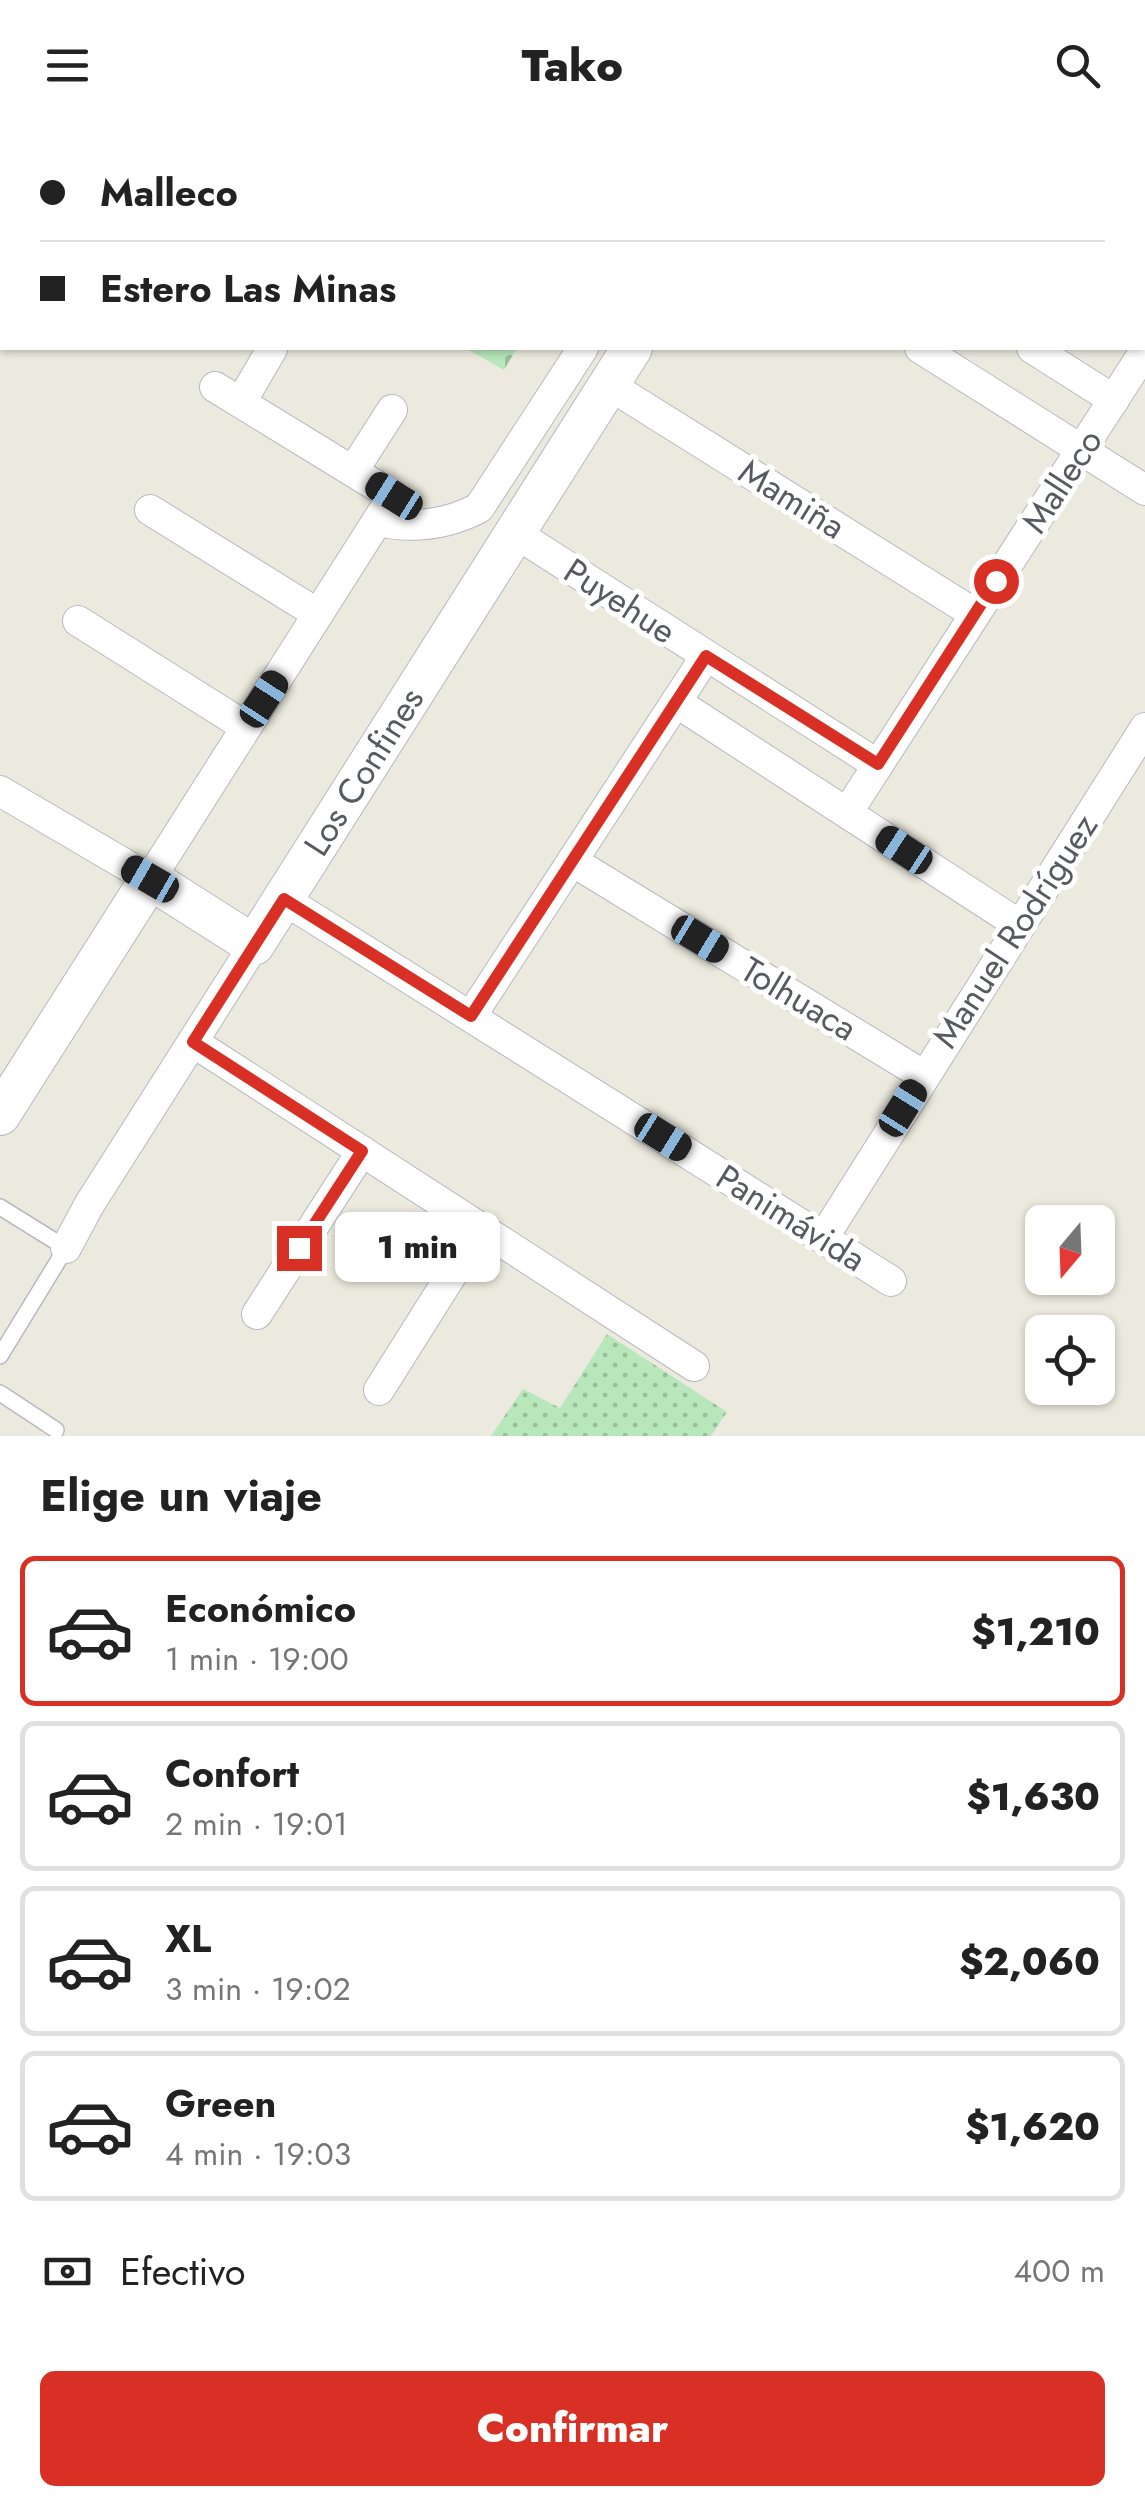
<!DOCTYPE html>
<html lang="es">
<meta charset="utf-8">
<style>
:root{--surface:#fff;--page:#f2f2f2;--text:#222;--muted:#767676;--line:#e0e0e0;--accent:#d93025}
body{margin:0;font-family:Jost,sans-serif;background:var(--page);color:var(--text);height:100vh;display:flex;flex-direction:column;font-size:38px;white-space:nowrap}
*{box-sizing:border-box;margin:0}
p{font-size:32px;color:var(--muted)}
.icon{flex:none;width:55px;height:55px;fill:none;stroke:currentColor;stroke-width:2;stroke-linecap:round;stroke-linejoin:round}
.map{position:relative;height:1306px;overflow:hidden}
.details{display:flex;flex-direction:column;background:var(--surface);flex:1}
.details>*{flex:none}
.top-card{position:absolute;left:0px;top:0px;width:1145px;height:220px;box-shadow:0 2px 8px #0004;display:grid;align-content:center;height:220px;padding:0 40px;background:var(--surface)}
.needle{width:65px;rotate:199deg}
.fabs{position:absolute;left:1025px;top:1075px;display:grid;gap:20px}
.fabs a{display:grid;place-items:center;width:90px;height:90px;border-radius:15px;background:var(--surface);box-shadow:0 2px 8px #0004;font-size:50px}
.end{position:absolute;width:45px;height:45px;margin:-22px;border:12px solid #d93025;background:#fff;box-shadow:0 0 0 5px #fff}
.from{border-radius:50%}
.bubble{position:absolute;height:70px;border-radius:15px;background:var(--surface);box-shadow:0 2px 8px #0004;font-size:32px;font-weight:800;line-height:70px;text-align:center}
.car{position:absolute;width:30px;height:60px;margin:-30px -15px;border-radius:12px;box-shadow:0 0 8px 2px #0007;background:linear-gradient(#222 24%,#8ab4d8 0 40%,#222 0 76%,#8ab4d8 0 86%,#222 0)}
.top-card b{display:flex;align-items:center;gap:35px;height:95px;font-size:38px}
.top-card b+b{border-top:2px solid var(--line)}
.top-card i{width:25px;height:25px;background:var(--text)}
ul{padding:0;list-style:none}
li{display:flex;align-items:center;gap:30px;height:150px;margin:0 20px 15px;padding:0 20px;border:5px solid var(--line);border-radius:15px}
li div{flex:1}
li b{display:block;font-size:38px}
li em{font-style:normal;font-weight:800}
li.current{border-color:var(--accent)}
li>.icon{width:90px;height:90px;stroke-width:1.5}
h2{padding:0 40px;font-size:45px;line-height:120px}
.pay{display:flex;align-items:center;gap:25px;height:110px;padding:0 40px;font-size:38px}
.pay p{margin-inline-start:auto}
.primary-button{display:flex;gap:20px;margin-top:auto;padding:20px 40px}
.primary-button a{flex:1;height:115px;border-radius:15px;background:var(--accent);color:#fff;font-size:40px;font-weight:800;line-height:115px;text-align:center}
header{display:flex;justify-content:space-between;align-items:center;height:130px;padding:0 40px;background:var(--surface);font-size:45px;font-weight:800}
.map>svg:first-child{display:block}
</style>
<header><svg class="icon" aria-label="menu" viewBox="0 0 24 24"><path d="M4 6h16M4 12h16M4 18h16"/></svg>Tako<svg class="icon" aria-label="search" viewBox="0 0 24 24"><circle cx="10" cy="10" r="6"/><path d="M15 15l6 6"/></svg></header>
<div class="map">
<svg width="1145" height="1306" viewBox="0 0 1145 1306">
<defs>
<pattern id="cemetery-stones" width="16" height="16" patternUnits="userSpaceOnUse" patternTransform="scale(2.5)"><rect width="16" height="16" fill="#b7e7bb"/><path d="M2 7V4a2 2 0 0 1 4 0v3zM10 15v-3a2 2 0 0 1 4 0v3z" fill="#98be9b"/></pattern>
<pattern id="park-dots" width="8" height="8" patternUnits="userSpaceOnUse" patternTransform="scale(2.5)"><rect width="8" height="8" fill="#b7e7bb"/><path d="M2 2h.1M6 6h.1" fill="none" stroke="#98be9b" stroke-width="1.8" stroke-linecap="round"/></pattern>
</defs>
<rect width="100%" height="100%" fill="#eceade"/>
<g fill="url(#cemetery-stones)">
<polygon points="85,0 642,0 90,2"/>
<polygon points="465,218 517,218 504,240"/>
</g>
<polygon fill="url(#park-dots)" points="607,1204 727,1282 711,1306 491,1306 523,1259 560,1278"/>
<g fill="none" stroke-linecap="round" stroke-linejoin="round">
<defs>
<g id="service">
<polyline points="0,1077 66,1118 0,1226"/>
<polyline points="0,1263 56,1300"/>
</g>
<g id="minor">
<polyline points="1029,0 1033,2"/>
<polyline points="722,2 724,0"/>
<polyline points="1142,76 1145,78"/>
<polyline points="920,218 1145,360"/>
<polyline points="1032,218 1114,270"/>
<polyline points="609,255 975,484"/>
<polyline points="241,272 272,219"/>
<polyline points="353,341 392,280"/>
<polyline points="150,380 318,484"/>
<path d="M 378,391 C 414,399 446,395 479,378 L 583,218"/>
<polyline points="515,403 878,635"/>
<polyline points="78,491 246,597"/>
<polyline points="676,572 1018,794"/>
<polyline points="0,661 150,749 393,366 215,257"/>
<polyline points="847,683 1145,221"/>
<polyline points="572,731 923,945"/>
<polyline points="283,769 891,1151"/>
<polyline points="471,886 706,526"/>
<polyline points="193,912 694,1236"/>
<polyline points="823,1108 1145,598"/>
<polyline points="66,1118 89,1075 254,815"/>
<polyline points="257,1184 362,1021"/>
<polyline points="379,1260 481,1098"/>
</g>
<g id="tertiary">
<polyline points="769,2 770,0"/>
<path id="s1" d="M 0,985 L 150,749 L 254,815 L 632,218"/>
</g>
</defs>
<use href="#service" stroke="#b6b9bf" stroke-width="18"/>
<use href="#minor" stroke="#b6b9bf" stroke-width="32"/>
<use href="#tertiary" stroke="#b6b9bf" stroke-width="42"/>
<polyline stroke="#91c8a4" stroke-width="5" stroke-dasharray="10 5" stroke-linecap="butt" points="1114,2 1116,0"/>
<use href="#service" stroke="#fff" stroke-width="15"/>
<use href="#minor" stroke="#fff" stroke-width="30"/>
<use href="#tertiary" stroke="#fff" stroke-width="40"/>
</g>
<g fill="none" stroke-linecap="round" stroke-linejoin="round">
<polyline stroke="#d93025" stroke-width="12" points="299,1118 362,1021 193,912 284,769 471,886 706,526 878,634 996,451"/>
</g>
<g text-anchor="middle" stroke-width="10" stroke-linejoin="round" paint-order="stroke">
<g font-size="35" fill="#575b61" stroke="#fff">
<text transform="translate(1062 351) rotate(-57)" y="12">Malleco</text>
<text transform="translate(792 369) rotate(32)" y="12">Mamiña</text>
<text transform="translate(620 471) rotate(33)" y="12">Puyehue</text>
<text dy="12" stroke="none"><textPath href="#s1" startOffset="608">Los Confines</textPath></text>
<text transform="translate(1015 801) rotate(-57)" y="12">Manuel Rodríguez</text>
<text transform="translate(799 869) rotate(31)" y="12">Tolhuaca</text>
<text transform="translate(791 1088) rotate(32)" y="12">Panimávida</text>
</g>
</g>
</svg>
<div class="fabs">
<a><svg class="needle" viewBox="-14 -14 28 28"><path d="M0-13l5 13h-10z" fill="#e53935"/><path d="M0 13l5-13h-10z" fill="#767676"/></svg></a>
<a><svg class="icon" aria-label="locate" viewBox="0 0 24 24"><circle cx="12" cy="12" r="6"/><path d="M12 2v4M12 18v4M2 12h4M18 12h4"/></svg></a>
</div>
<i class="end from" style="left:996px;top:451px"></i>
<i class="end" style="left:299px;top:1118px"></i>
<div class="bubble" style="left:335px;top:1082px;width:165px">1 min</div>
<i class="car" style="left:394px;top:366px;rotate:302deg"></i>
<i class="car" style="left:264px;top:569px;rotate:33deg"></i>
<i class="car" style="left:904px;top:720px;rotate:303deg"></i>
<i class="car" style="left:150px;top:749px;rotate:300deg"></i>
<i class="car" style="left:700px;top:809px;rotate:121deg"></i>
<i class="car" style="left:903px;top:978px;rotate:32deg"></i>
<i class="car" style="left:663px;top:1007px;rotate:122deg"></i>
<div class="top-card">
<b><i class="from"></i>Malleco</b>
<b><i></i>Estero Las Minas</b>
</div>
</div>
<section class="details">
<h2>Elige un viaje</h2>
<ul>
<li class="current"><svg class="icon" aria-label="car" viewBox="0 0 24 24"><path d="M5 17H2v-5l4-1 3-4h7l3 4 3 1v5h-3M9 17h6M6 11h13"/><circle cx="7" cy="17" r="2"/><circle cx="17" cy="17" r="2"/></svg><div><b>Económico</b><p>1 min · 19:00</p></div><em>$1,210</em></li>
<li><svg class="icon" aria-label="car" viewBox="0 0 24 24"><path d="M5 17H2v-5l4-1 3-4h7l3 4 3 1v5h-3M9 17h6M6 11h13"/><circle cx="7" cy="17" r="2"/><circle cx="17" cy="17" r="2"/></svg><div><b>Confort</b><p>2 min · 19:01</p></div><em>$1,630</em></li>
<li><svg class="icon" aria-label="car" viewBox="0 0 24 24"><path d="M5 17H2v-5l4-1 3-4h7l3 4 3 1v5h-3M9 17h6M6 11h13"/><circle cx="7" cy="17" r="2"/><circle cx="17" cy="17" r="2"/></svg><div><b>XL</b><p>3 min · 19:02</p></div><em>$2,060</em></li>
<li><svg class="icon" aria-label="car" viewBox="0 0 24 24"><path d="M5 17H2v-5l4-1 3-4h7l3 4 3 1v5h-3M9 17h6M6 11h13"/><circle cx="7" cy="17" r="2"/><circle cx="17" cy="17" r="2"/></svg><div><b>Green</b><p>4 min · 19:03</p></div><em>$1,620</em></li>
</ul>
<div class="pay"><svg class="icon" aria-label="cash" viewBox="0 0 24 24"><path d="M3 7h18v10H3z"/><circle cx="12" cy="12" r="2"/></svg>Efectivo<p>400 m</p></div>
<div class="primary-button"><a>Confirmar</a></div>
</section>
